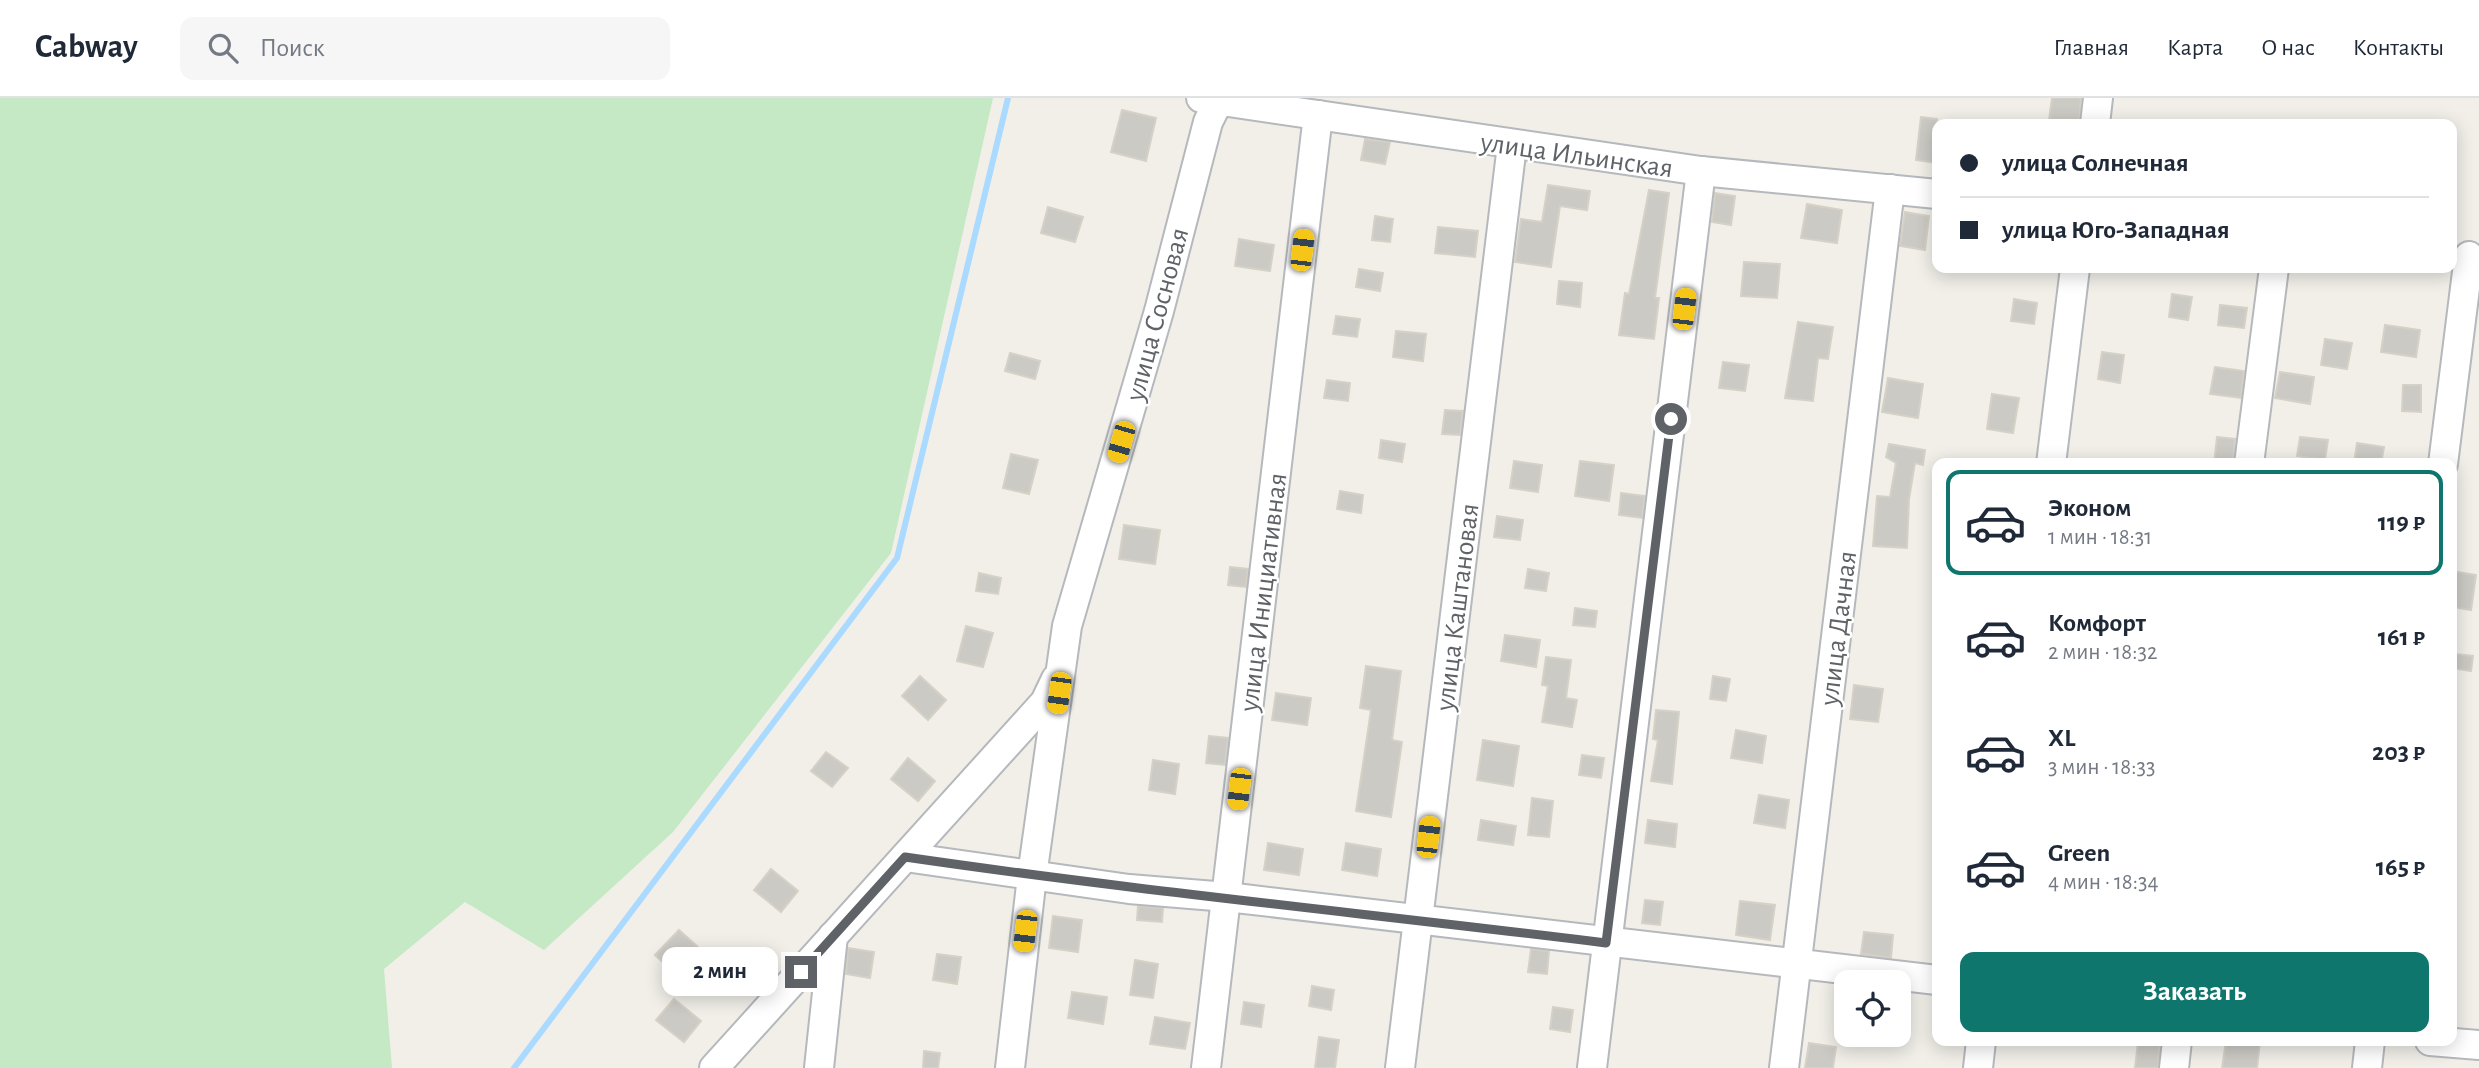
<!DOCTYPE html>
<html lang="ru">
<meta charset="utf-8">
<style>
:root{--surface:#fff;--page:#f6f6f7;--text:#1f2937;--muted:#747a83;--line:#e0e1e3;--accent:#0f766e}
body{margin:0;font-family:"Alegreya Sans",sans-serif;background:var(--page);color:var(--text);height:100vh;display:flex;flex-direction:column;font-size:26px;white-space:nowrap}
*{box-sizing:border-box;margin:0}
p{font-size:23px;color:var(--muted)}
.icon{flex:none;width:38px;height:38px;fill:none;stroke:currentColor;stroke-width:2;stroke-linecap:round;stroke-linejoin:round}
.map{position:relative;flex:1;overflow:hidden}
.sheet{position:absolute;left:1932px;top:360px;width:525px;height:588px;display:flex;flex-direction:column;background:var(--surface);border-radius:14px;box-shadow:0 4px 18px #0003}
.sheet>*{flex:none}
.hud{position:absolute;left:1932px;top:21px;width:525px;height:154px;border-radius:14px;box-shadow:0 4px 18px #0003;display:grid;align-content:center;height:154px;padding:0 28px;background:var(--surface)}
.fabs{position:absolute;left:1834px;top:872px;display:grid;gap:14px}
.fabs a{display:grid;place-items:center;width:77px;height:77px;border-radius:14px;background:var(--surface);box-shadow:0 4px 18px #0003;font-size:35px}
.end{position:absolute;width:32px;height:32px;margin:-16px;border:9px solid #5f6368;background:#fff;box-shadow:0 0 0 4px #fff}
.from{border-radius:50%}
.bubble{position:absolute;height:49px;border-radius:14px;background:var(--surface);box-shadow:0 4px 18px #0003;font-size:23px;font-weight:700;line-height:49px;text-align:center}
.car{position:absolute;width:21px;height:42px;margin:-21px -10px;border-radius:9px;box-shadow:0 0 5px 2px #0007;background:linear-gradient(#f5c518 24%,#345 0 40%,#f5c518 0 76%,#345 0 86%,#f5c518 0)}
.hud b{display:flex;align-items:center;gap:24px;height:66px;font-size:26px}
.hud b+b{border-top:2px solid var(--line)}
.hud i{width:18px;height:18px;background:var(--text)}
ul{padding:12px 0 0;list-style:none}
li{display:flex;align-items:center;gap:21px;height:105px;margin:0 14px 10px;padding:0 14px;border:4px solid transparent;border-radius:14px}
li div{flex:1}
li b{display:block;font-size:26px}
li em{font-style:normal;font-weight:700}
li.current{border-color:var(--accent)}
li>.icon{width:63px;height:63px;stroke-width:1.5}
.button{display:flex;gap:14px;margin-top:auto;padding:14px 28px}
.button a{flex:1;height:80px;border-radius:14px;background:var(--accent);color:#fff;font-size:28px;font-weight:700;line-height:80px;text-align:center}
header{display:flex;align-items:center;gap:42px;box-sizing:border-box;height:98px;padding:0 35px;background:var(--surface);border-bottom:2px solid var(--line)}
header strong{font-size:33px}
nav{display:flex;gap:38px;margin-inline-start:auto;font-size:24px}
.search{width:490px;height:63px;background:var(--page);display:flex;align-items:center;gap:18px;box-sizing:border-box;padding:0 24px;border-radius:14px;color:var(--muted);font-size:26px}
.map>svg:first-child{display:block}
</style>
<header>
<strong>Cabway</strong>
<div class="search"><svg class="icon" aria-label="search" viewBox="0 0 24 24"><circle cx="10" cy="10" r="6"/><path d="M15 15l6 6"/></svg>Поиск</div>
<nav><a>Главная</a><a>Карта</a><a>О нас</a><a>Контакты</a></nav>
</header>
<div class="map">
<svg width="2479" height="970" viewBox="0 0 2479 970">
<rect width="100%" height="100%" fill="#f1efe8"/>
<polygon fill="#c5e8c5" points="0,0 993,0 891,455 673,734 544,852 465,804 384,871 392,970 0,970"/>
<g fill="none" stroke-linecap="round" stroke-linejoin="round">
<polyline stroke="#aadaff" stroke-width="6" points="514,970 897,460 1008,0"/>
</g>
<g fill="#cccac5" stroke="#d6d1c6" stroke-width="2">
<polygon points="2052,0 2081,0 2079,26 2049,22"/>
<polygon points="1122,12 1156,20 1146,63 1111,54"/>
<polygon points="1921,19 1937,21 1937,65 1916,62"/>
<polygon points="1365,41 1390,44 1385,66 1361,62"/>
<polygon points="1548,87 1590,93 1587,112 1560,108 1551,169 1515,164 1521,121 1542,124"/>
<polygon points="1649,92 1669,95 1655,200 1659,200 1654,241 1619,237 1625,195 1629,196"/>
<polygon points="1715,95 1735,98 1731,127 1712,124"/>
<polygon points="1807,106 1842,112 1837,145 1801,140"/>
<polygon points="1048,109 1083,119 1075,144 1041,135"/>
<polygon points="1905,114 1929,118 1925,152 1900,148"/>
<polygon points="1375,118 1393,121 1390,144 1372,142"/>
<polygon points="1438,129 1478,133 1475,159 1435,155"/>
<polygon points="1239,141 1274,147 1270,173 1235,168"/>
<polygon points="1744,164 1780,166 1777,200 1741,198"/>
<polygon points="1359,171 1383,175 1380,193 1356,189"/>
<polygon points="1559,183 1582,185 1580,209 1557,206"/>
<polygon points="2172,196 2192,199 2188,222 2169,219"/>
<polygon points="2014,201 2037,205 2034,226 2011,223"/>
<polygon points="2220,207 2247,210 2244,230 2218,227"/>
<polygon points="1336,218 1360,221 1357,239 1333,236"/>
<polygon points="1798,224 1833,229 1828,261 1818,260 1813,303 1785,300"/>
<polygon points="2385,227 2420,232 2416,259 2381,254"/>
<polygon points="1396,233 1426,236 1423,263 1393,259"/>
<polygon points="2325,241 2352,245 2347,271 2321,267"/>
<polygon points="2102,254 2124,257 2120,285 2098,281"/>
<polygon points="1010,255 1040,263 1035,281 1005,273"/>
<polygon points="1723,264 1749,267 1745,293 1719,290"/>
<polygon points="2215,269 2244,273 2241,300 2210,296"/>
<polygon points="2280,274 2314,279 2310,306 2275,300"/>
<polygon points="1888,280 1923,286 1918,320 1882,314"/>
<polygon points="1327,282 1350,285 1348,303 1324,300"/>
<polygon points="2403,287 2421,287 2421,314 2402,313"/>
<polygon points="1992,296 2019,300 2013,335 1987,331"/>
<polygon points="1445,312 1463,313 1460,337 1442,336"/>
<polygon points="2217,339 2235,341 2233,366 2214,366"/>
<polygon points="2300,339 2328,342 2325,362 2297,358"/>
<polygon points="1381,342 1405,346 1402,364 1379,360"/>
<polygon points="2357,345 2384,349 2381,366 2354,366"/>
<polygon points="1889,346 1925,352 1923,367 1915,365 1909,401 1907,450 1873,448 1877,398 1890,399 1896,365 1886,359"/>
<polygon points="1011,356 1038,362 1029,396 1003,390"/>
<polygon points="1514,363 1542,367 1538,394 1510,390"/>
<polygon points="1580,363 1614,367 1609,403 1575,398"/>
<polygon points="1340,393 1363,397 1361,415 1337,411"/>
<polygon points="1621,395 1645,398 1642,420 1619,417"/>
<polygon points="1497,418 1523,422 1520,442 1494,439"/>
<polygon points="1124,427 1160,432 1155,466 1119,461"/>
<polygon points="1230,469 1248,471 1246,489 1228,487"/>
<polygon points="1528,471 1549,475 1546,493 1525,490"/>
<polygon points="2452,473 2476,477 2471,512 2452,509"/>
<polygon points="979,475 1001,480 998,496 976,493"/>
<polygon points="1575,510 1597,513 1595,529 1573,527"/>
<polygon points="966,528 993,535 983,569 957,563"/>
<polygon points="1505,537 1540,542 1536,569 1501,563"/>
<polygon points="2454,556 2473,558 2471,573 2452,570"/>
<polygon points="1546,559 1571,562 1566,600 1577,602 1572,629 1542,624 1548,588 1542,587"/>
<polygon points="1366,568 1401,573 1392,642 1402,644 1391,719 1356,713 1371,612 1360,610"/>
<polygon points="920,578 946,602 928,622 902,598"/>
<polygon points="1713,578 1730,581 1726,603 1710,601"/>
<polygon points="1854,587 1883,591 1878,624 1850,621"/>
<polygon points="1276,595 1311,600 1307,627 1272,622"/>
<polygon points="1656,612 1679,614 1672,686 1651,683 1658,642 1653,641"/>
<polygon points="1736,632 1766,638 1762,665 1731,660"/>
<polygon points="1209,638 1228,640 1225,667 1206,665"/>
<polygon points="1483,642 1519,648 1513,688 1477,682"/>
<polygon points="826,654 848,670 832,689 811,673"/>
<polygon points="1582,657 1604,660 1601,680 1579,677"/>
<polygon points="908,660 935,683 918,703 891,681"/>
<polygon points="1153,662 1179,666 1175,696 1149,692"/>
<polygon points="1759,697 1789,702 1785,730 1754,725"/>
<polygon points="1532,700 1553,703 1549,739 1528,737"/>
<polygon points="1481,722 1516,728 1513,747 1478,742"/>
<polygon points="1648,722 1677,726 1675,749 1645,745"/>
<polygon points="1268,745 1303,751 1299,777 1264,772"/>
<polygon points="1346,745 1381,751 1377,778 1342,772"/>
<polygon points="771,771 798,793 781,814 754,792"/>
<polygon points="1645,802 1663,804 1660,827 1642,825"/>
<polygon points="1740,803 1775,807 1770,842 1736,837"/>
<polygon points="1138,808 1163,810 1162,824 1137,822"/>
<polygon points="1053,818 1082,822 1078,854 1049,850"/>
<polygon points="679,832 707,857 683,883 655,857"/>
<polygon points="1864,834 1893,837 1891,860 1861,856"/>
<polygon points="848,850 874,854 870,880 846,876"/>
<polygon points="1531,851 1549,853 1547,876 1528,874"/>
<polygon points="937,856 961,859 957,886 933,882"/>
<polygon points="1135,862 1158,866 1153,900 1130,897"/>
<polygon points="1312,888 1334,892 1331,912 1309,908"/>
<polygon points="1072,894 1107,899 1103,926 1068,920"/>
<polygon points="674,901 701,923 684,944 656,922"/>
<polygon points="1244,904 1264,907 1261,929 1241,926"/>
<polygon points="1553,909 1573,912 1570,934 1550,931"/>
<polygon points="1155,919 1190,925 1185,951 1150,946"/>
<polygon points="1319,939 1339,942 1335,970 1315,970"/>
<polygon points="2226,943 2260,943 2257,970 2222,970"/>
<polygon points="2138,944 2160,946 2158,970 2135,970"/>
<polygon points="1809,945 1836,949 1833,970 1805,970"/>
<polygon points="924,953 940,955 938,970 923,970"/>
</g>
<g fill="none" stroke-linecap="round" stroke-linejoin="round">
<defs>
<g id="minor">
<polyline points="1201,0 1701,73 1937,96"/>
<polyline points="2095,26 2098,0"/>
<polyline points="2051,366 2075,170"/>
<polyline points="2249,366 2274,170"/>
<polyline points="2443,366 2469,158"/>
<polyline points="905,759 1129,791 1227,799 1937,882"/>
<polyline points="2430,943 2479,947"/>
<polyline points="714,970 1045,604 1056,581"/>
<polyline points="819,970 833,838"/>
<polyline points="1010,970 1032,778 1067,528 1159,213 1208,24 1219,2"/>
<polyline points="1206,970 1318,17"/>
<polyline points="1400,970 1512,47"/>
<polyline points="1592,970 1701,73"/>
<polyline points="1784,970 1890,91"/>
<polyline points="1978,970 1981,943"/>
<polyline points="2174,970 2177,943"/>
<polyline points="2367,970 2370,943"/>
</g>
</defs>
<use href="#minor" stroke="#b5b8bc" stroke-width="32"/>
<use href="#minor" stroke="#fff" stroke-width="28"/>
</g>
<g fill="none" stroke-linecap="round" stroke-linejoin="round">
<path stroke="#5f6368" stroke-width="9" d="M 801,874 L 905,759 C 1138,793 1372,816 1606,845 L 1671,321"/>
</g>
<g text-anchor="middle" stroke-width="5" stroke-linejoin="round" paint-order="stroke">
<g font-size="28" fill="#5f6368" stroke="#fff">
<text transform="translate(1577 56) rotate(8)" y="10">улица Ильинская</text>
<text transform="translate(1156 216) rotate(-75)" y="10">улица Сосновая</text>
<text transform="translate(1262 494) rotate(-83)" y="10">улица Инициативная</text>
<text transform="translate(1456 509) rotate(-83)" y="10">улица Каштановая</text>
<text transform="translate(1837 530) rotate(-83)" y="10">улица Дачная</text>
</g>
</g>
</svg>
<div class="fabs">
<a><svg class="icon" aria-label="locate" viewBox="0 0 24 24"><circle cx="12" cy="12" r="6"/><path d="M12 2v4M12 18v4M2 12h4M18 12h4"/></svg></a>
</div>
<i class="end from" style="left:1671px;top:321px"></i>
<i class="end" style="left:801px;top:874px"></i>
<div class="bubble" style="left:662px;top:849px;width:116px">2 мин</div>
<i class="car" style="left:1302px;top:152px;rotate:7deg"></i>
<i class="car" style="left:1684px;top:211px;rotate:7deg"></i>
<i class="car" style="left:1121px;top:344px;rotate:196deg"></i>
<i class="car" style="left:1059px;top:595px;rotate:188deg"></i>
<i class="car" style="left:1239px;top:691px;rotate:187deg"></i>
<i class="car" style="left:1428px;top:739px;rotate:7deg"></i>
<i class="car" style="left:1025px;top:833px;rotate:187deg"></i>
<div class="hud">
<b><i class="from"></i>улица Солнечная</b>
<b><i></i>улица Юго-Западная</b>
</div>
<section class="sheet">
<ul>
<li class="current"><svg class="icon" aria-label="car" viewBox="0 0 24 24"><path d="M5 17H2v-5l4-1 3-4h7l3 4 3 1v5h-3M9 17h6M6 11h13"/><circle cx="7" cy="17" r="2"/><circle cx="17" cy="17" r="2"/></svg><div><b>Эконом</b><p>1 мин · 18:31</p></div><em>119 ₽</em></li>
<li><svg class="icon" aria-label="car" viewBox="0 0 24 24"><path d="M5 17H2v-5l4-1 3-4h7l3 4 3 1v5h-3M9 17h6M6 11h13"/><circle cx="7" cy="17" r="2"/><circle cx="17" cy="17" r="2"/></svg><div><b>Комфорт</b><p>2 мин · 18:32</p></div><em>161 ₽</em></li>
<li><svg class="icon" aria-label="car" viewBox="0 0 24 24"><path d="M5 17H2v-5l4-1 3-4h7l3 4 3 1v5h-3M9 17h6M6 11h13"/><circle cx="7" cy="17" r="2"/><circle cx="17" cy="17" r="2"/></svg><div><b>XL</b><p>3 мин · 18:33</p></div><em>203 ₽</em></li>
<li><svg class="icon" aria-label="car" viewBox="0 0 24 24"><path d="M5 17H2v-5l4-1 3-4h7l3 4 3 1v5h-3M9 17h6M6 11h13"/><circle cx="7" cy="17" r="2"/><circle cx="17" cy="17" r="2"/></svg><div><b>Green</b><p>4 мин · 18:34</p></div><em>165 ₽</em></li>
</ul>
<div class="button"><a>Заказать</a></div>
</section>
</div>
